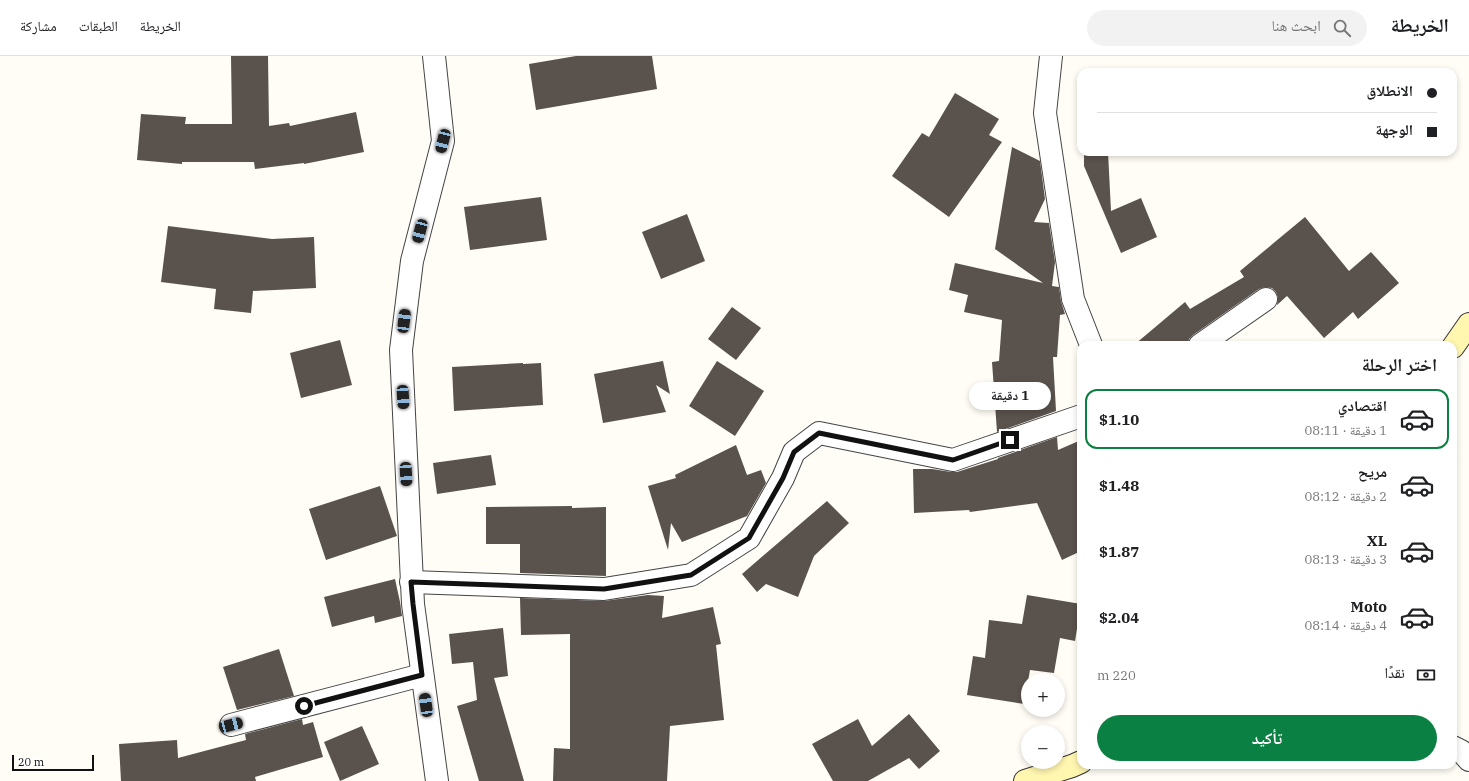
<!DOCTYPE html>
<html lang="ar">
<meta charset="utf-8">
<style>
:root{--surface:#fff;--page:#f2f2f2;--text:#202124;--muted:#757577;--line:#e0e0e0;--accent:#0b8043}
body{margin:0;font-family:"IBM Plex Serif","Noto Naskh Arabic",serif;background:var(--page);color:var(--text);direction:rtl;height:100vh;display:flex;flex-direction:column;font-size:15px;white-space:nowrap}
*{box-sizing:border-box;margin:0}
p{font-size:13px;color:var(--muted)}
.icon{flex:none;width:22px;height:22px;fill:none;stroke:currentColor;stroke-width:2;stroke-linecap:round;stroke-linejoin:round}
.map{position:relative;flex:1;overflow:hidden;direction:ltr}
.panel{position:absolute;left:1077px;top:285px;width:380px;height:428px;display:flex;flex-direction:column;background:var(--surface);border-radius:12px;box-shadow:0 2px 6px #0003;direction:rtl}
.panel>*{flex:none}
.hud{position:absolute;left:1077px;top:12px;width:380px;height:88px;border-radius:12px;box-shadow:0 2px 6px #0003;direction:rtl;display:grid;align-content:center;height:88px;padding:0 20px;background:var(--surface)}
.controls{position:absolute;left:1021px;top:617px;display:grid;gap:8px}
.controls a{display:grid;place-items:center;width:44px;height:44px;border-radius:50%;background:var(--surface);box-shadow:0 2px 6px #0003;font-size:20px}
.scale{position:absolute;left:12px;bottom:10px;width:82px;box-sizing:border-box;padding-left:4px;border:2px solid #111;border-top:0;font-size:11px;line-height:14px;white-space:nowrap;color:#111;-webkit-text-stroke:3px #fff;paint-order:stroke}
.end{position:absolute;width:18px;height:18px;margin:-9px;border:5px solid #111;background:#fff;box-shadow:0 0 0 2px #fff}
.from{border-radius:50%}
.bubble{position:absolute;height:28px;border-radius:14px;background:var(--surface);box-shadow:0 2px 6px #0003;font-size:13px;font-weight:700;line-height:28px;text-align:center;direction:rtl}
.car{position:absolute;width:12px;height:24px;margin:-12px -6px;border-radius:5px;box-shadow:0 0 3px 1px #0007;background:linear-gradient(#222 24%,#8ab4d8 0 40%,#222 0 76%,#8ab4d8 0 86%,#222 0)}
.hud b{display:flex;align-items:center;gap:14px;height:38px;font-size:15px}
.hud b+b{border-top:1px solid var(--line)}
.hud i{width:10px;height:10px;background:var(--text)}
ul{padding:0;list-style:none}
li{display:flex;align-items:center;gap:12px;height:60px;margin:0 8px 6px;padding:0 12px;border:2px solid transparent;border-radius:12px}
li div{flex:1}
li b{display:block;font-size:15px}
li em{font-style:normal;font-weight:700}
li.active{border-color:var(--accent)}
li>.icon{width:36px;height:36px;stroke-width:1.5}
h2{padding:0 20px;font-size:18px;line-height:48px}
.pay{display:flex;align-items:center;gap:10px;height:44px;padding:0 20px;font-size:15px}
.pay p{margin-inline-start:auto}
.button{display:flex;gap:8px;margin-top:auto;padding:8px 20px}
.button a{flex:1;height:46px;border-radius:24px;background:var(--accent);color:#fff;font-size:16px;font-weight:700;line-height:46px;text-align:center}
header{display:flex;align-items:center;gap:24px;box-sizing:border-box;height:56px;padding:0 20px;background:var(--surface);border-bottom:1px solid var(--line)}
header strong{font-size:19px}
nav{display:flex;gap:22px;margin-inline-start:auto;font-size:14px}
.search{width:280px;height:36px;background:var(--page);display:flex;align-items:center;gap:10px;box-sizing:border-box;padding:0 14px;border-radius:22px;color:var(--muted);font-size:15px}
.map>svg:first-child{display:block}
</style>
<header>
<strong>الخريطة</strong>
<div class="search"><svg class="icon" aria-label="search" viewBox="0 0 24 24"><circle cx="10" cy="10" r="6"/><path d="M15 15l6 6"/></svg>ابحث هنا</div>
<nav><a>الخريطة</a><a>الطبقات</a><a>مشاركة</a></nav>
</header>
<div class="map">
<svg width="1469" height="725" viewBox="0 0 1469 725">
<rect width="100%" height="100%" fill="#fffdf5"/>
<g fill="#5a524d">
<polygon points="231,0 268,0 269,70 289,67 290,70 356,56 364,96 304,108 304,107 255,113 254,106 182,106 182,108 137,104 141,58 186,61 185,68 232,68"/>
<polygon points="576,0 652,0 657,33 536,54 529,8"/>
<polygon points="955,37 999,63 989,79 1002,86 949,161 892,120 922,77 929,81"/>
<polygon points="1012,91 1040,105 1045,143 1034,166 1049,167 1055,206 1052,230 1059,231 1061,245 1065,258 1060,259 1057,301 1053,301 1056,355 997,376 992,306 999,305 1002,264 964,256 968,239 949,234 955,207 1043,227 995,193"/>
<polygon points="1084,96 1108,96 1111,155 1141,142 1157,181 1121,197 1084,110"/>
<polygon points="541,141 547,184 470,194 464,151"/>
<polygon points="687,158 705,205 661,223 642,176"/>
<polygon points="1305,161 1349,215 1371,196 1399,227 1358,263 1353,256 1324,282 1287,240 1277,249 1278,242 1276,236 1272,232 1265,231 1259,233 1193,279 1189,283 1188,289 1134,289 1185,246 1190,253 1244,221 1240,215"/>
<polygon points="168,170 272,183 314,181 316,232 253,235 251,257 214,253 216,233 161,226"/>
<polygon points="732,251 761,272 736,304 708,283"/>
<polygon points="340,284 352,329 301,342 290,297"/>
<polygon points="663,305 670,338 656,329 666,356 603,367 594,318"/>
<polygon points="717,305 764,335 735,380 689,350"/>
<polygon points="523,307 523,308 541,307 543,349 454,355 452,311"/>
<polygon points="1057,381 1058,394 1081,384 1081,495 1062,504 1037,447 970,456 969,454 914,457 913,413 932,413 951,416 957,416 998,403 998,402"/>
<polygon points="736,389 747,419 761,414 766,427 747,460 682,486 671,467 668,494 648,430 676,422 675,419"/>
<polygon points="491,399 496,429 437,438 433,407"/>
<polygon points="380,430 397,480 326,504 309,453"/>
<polygon points="827,445 849,467 814,500 798,541 766,528 757,536 742,518"/>
<polygon points="572,450 572,452 606,451 606,520 520,517 520,488 486,488 486,451"/>
<polygon points="395,523 400,546 402,560 375,567 374,560 332,571 324,541"/>
<polygon points="648,539 664,540 662,562 713,551 721,588 716,589 724,664 670,670 667,725 553,725 554,692 570,693 570,578 521,579 520,542 604,545"/>
<polygon points="1027,539 1081,548 1075,585 1060,582 1054,617 1030,614 1024,648 967,639 973,600 985,602 989,564 1022,568"/>
<polygon points="503,572 508,620 494,622 524,725 479,725 457,650 477,644 473,606 452,608 449,578"/>
<polygon points="279,593 294,640 237,654 223,611"/>
<polygon points="909,658 940,695 919,713 909,702 868,725 833,725 812,688 858,663 872,690"/>
<polygon points="302,663 303,669 313,666 323,701 255,721 256,725 121,725 119,688 177,684 178,702 246,684 245,678"/>
<polygon points="362,670 379,708 340,725 324,686"/>
</g>
<g fill="none" stroke-linecap="round" stroke-linejoin="round">
<defs>
<g id="street">
<polyline points="434,0 443,85 412,205 401,294 413,548 437,725"/>
<polyline points="1051,0 1045,57 1073,243 1091,289"/>
<polyline points="1200,289 1266,243"/>
<polyline points="411,526 604,533 691,519 749,482 783,422 794,396 819,377 953,404 1081,360"/>
<polyline points="231,669 422,619"/>
<polyline points="1453,691 1461,695 1469,704"/>
</g>
<g id="secondary">
<polyline points="1453,291 1469,268"/>
<polyline points="1025,725 1072,710 1081,706"/>
</g>
</defs>
<use href="#street" stroke="#444" stroke-width="24"/>
<use href="#secondary" stroke="#333" stroke-width="24"/>
<use href="#street" stroke="#fff" stroke-width="22"/>
<use href="#secondary" stroke="#fff6b0" stroke-width="22"/>
</g>
<g fill="none" stroke-linecap="round" stroke-linejoin="round">
<polyline stroke="#111" stroke-width="5" points="304,650 422,619 413,548 411,526 604,533 691,519 749,482 783,422 794,396 819,377 953,404 1010,384"/>
</g>
</svg>
<div class="controls">
<a>+</a>
<a>−</a>
</div>
<div class="scale">20 m</div>
<i class="end from" style="left:304px;top:650px"></i>
<i class="end" style="left:1010px;top:384px"></i>
<div class="bubble" style="left:969px;top:326px;width:82px">1 دقيقة</div>
<i class="car" style="left:443px;top:85px;rotate:194deg"></i>
<i class="car" style="left:420px;top:175px;rotate:195deg"></i>
<i class="car" style="left:404px;top:265px;rotate:7deg"></i>
<i class="car" style="left:403px;top:341px;rotate:177deg"></i>
<i class="car" style="left:406px;top:418px;rotate:177deg"></i>
<i class="car" style="left:426px;top:649px;rotate:352deg"></i>
<i class="car" style="left:231px;top:669px;rotate:75deg"></i>
<div class="hud">
<b><i class="from"></i>الانطلاق</b>
<b><i></i>الوجهة</b>
</div>
<section class="panel">
<h2>اختر الرحلة</h2>
<ul>
<li class="active"><svg class="icon" aria-label="car" viewBox="0 0 24 24"><path d="M5 17H2v-5l4-1 3-4h7l3 4 3 1v5h-3M9 17h6M6 11h13"/><circle cx="7" cy="17" r="2"/><circle cx="17" cy="17" r="2"/></svg><div><b>اقتصادي</b><p>1 دقيقة · 08:11</p></div><em>$1.10</em></li>
<li><svg class="icon" aria-label="car" viewBox="0 0 24 24"><path d="M5 17H2v-5l4-1 3-4h7l3 4 3 1v5h-3M9 17h6M6 11h13"/><circle cx="7" cy="17" r="2"/><circle cx="17" cy="17" r="2"/></svg><div><b>مريح</b><p>2 دقيقة · 08:12</p></div><em>$1.48</em></li>
<li><svg class="icon" aria-label="car" viewBox="0 0 24 24"><path d="M5 17H2v-5l4-1 3-4h7l3 4 3 1v5h-3M9 17h6M6 11h13"/><circle cx="7" cy="17" r="2"/><circle cx="17" cy="17" r="2"/></svg><div><b>XL</b><p>3 دقيقة · 08:13</p></div><em>$1.87</em></li>
<li><svg class="icon" aria-label="car" viewBox="0 0 24 24"><path d="M5 17H2v-5l4-1 3-4h7l3 4 3 1v5h-3M9 17h6M6 11h13"/><circle cx="7" cy="17" r="2"/><circle cx="17" cy="17" r="2"/></svg><div><b>Moto</b><p>4 دقيقة · 08:14</p></div><em>$2.04</em></li>
</ul>
<div class="pay"><svg class="icon" aria-label="cash" viewBox="0 0 24 24"><path d="M3 7h18v10H3z"/><circle cx="12" cy="12" r="2"/></svg>نقدًا<p>220 m</p></div>
<div class="button"><a>تأكيد</a></div>
</section>
</div>
